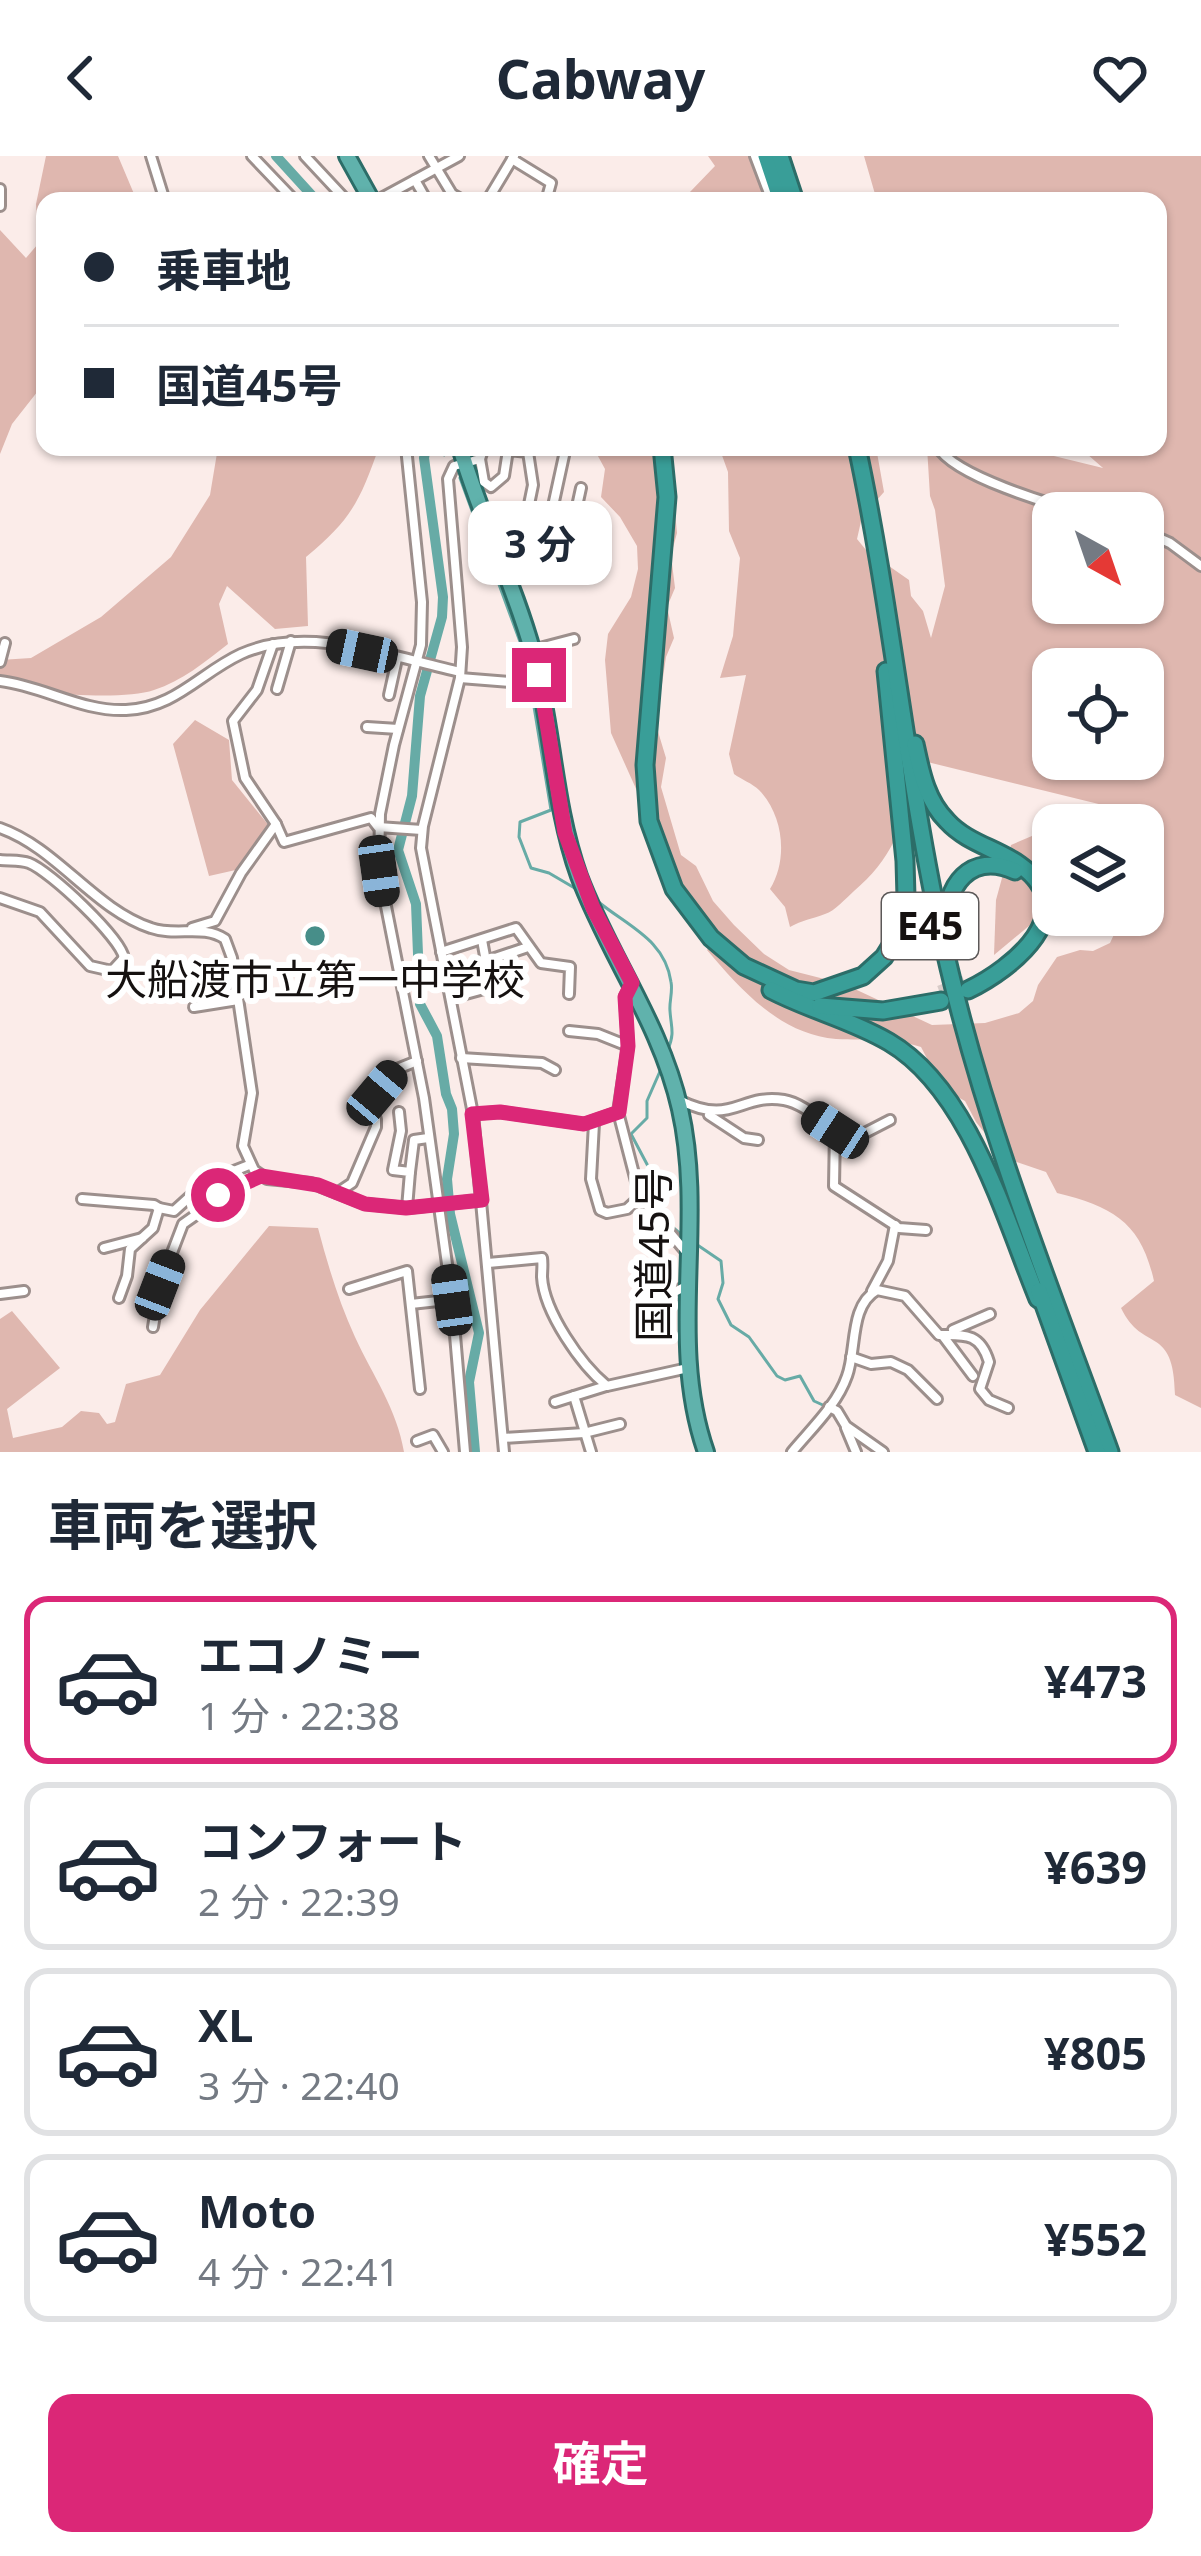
<!DOCTYPE html>
<html lang="ja">
<meta charset="utf-8">
<style>
:root{--surface:#fff;--page:#f2f2f3;--text:#1f2937;--muted:#747a83;--line:#e0e1e3;--accent:#db2777}
body{margin:0;font-family:"Noto Sans","Noto Sans JP",sans-serif;background:var(--page);color:var(--text);height:100vh;display:flex;flex-direction:column;font-size:45px;white-space:nowrap}
*{box-sizing:border-box;margin:0}
p{font-size:39px;color:var(--muted)}
.icon{flex:none;width:66px;height:66px;fill:none;stroke:currentColor;stroke-width:2;stroke-linecap:round;stroke-linejoin:round}
.map{position:relative;height:1296px;overflow:hidden}
.details{display:flex;flex-direction:column;background:var(--surface);flex:1}
.details>*{flex:none}
.hud{position:absolute;left:36px;top:36px;width:1131px;height:264px;border-radius:24px;box-shadow:0 3px 9px #0004;display:grid;align-content:center;height:264px;padding:0 48px;background:var(--surface)}
.needle{width:78px;rotate:140deg}
.buttons{position:absolute;left:1032px;top:336px;display:grid;gap:24px}
.buttons a{display:grid;place-items:center;width:132px;height:132px;border-radius:24px;background:var(--surface);box-shadow:0 3px 9px #0004;font-size:60px}
.end{position:absolute;width:54px;height:54px;margin:-27px;border:15px solid #db2777;background:#fff;box-shadow:0 0 0 6px #fff}
.from{border-radius:50%}
.bubble{position:absolute;height:84px;border-radius:24px;background:var(--surface);box-shadow:0 3px 9px #0004;font-size:39px;font-weight:700;line-height:84px;text-align:center}
.car{position:absolute;width:36px;height:72px;margin:-36px -18px;border-radius:15px;box-shadow:0 0 9px 3px #0007;background:linear-gradient(#222 24%,#8ab4d8 0 40%,#222 0 76%,#8ab4d8 0 86%,#222 0)}
.hud b{display:flex;align-items:center;gap:42px;height:114px;font-size:45px}
.hud b+b{border-top:3px solid var(--line)}
.hud i{width:30px;height:30px;background:var(--text)}
ul{padding:0;list-style:none}
li{display:flex;align-items:center;gap:36px;height:168px;margin:0 24px 18px;padding:0 24px;border:6px solid var(--line);border-radius:24px}
li div{flex:1}
li b{display:block;font-size:45px}
li em{font-style:normal;font-weight:700}
li.active{border-color:var(--accent)}
li>.icon{width:108px;height:108px;stroke-width:1.5}
h2{padding:0 48px;font-size:54px;line-height:144px}
.action{display:flex;gap:24px;margin-top:auto;padding:24px 48px}
.action a{flex:1;height:138px;border-radius:24px;background:var(--accent);color:#fff;font-size:48px;font-weight:700;line-height:138px;text-align:center}
header{display:flex;justify-content:space-between;align-items:center;height:156px;padding:0 48px;background:var(--surface);font-size:54px;font-weight:700}
.map>svg:first-child{display:block}
</style>
<header><svg class="icon" aria-label="back" viewBox="0 0 24 24"><path d="M15 5l-7 7 7 7"/></svg>Cabway<svg class="icon" aria-label="heart" viewBox="0 0 24 24"><path d="M12 20l-8-8c-3-5 5-10 8-4 3-6 11-1 8 4z"/></svg></header>
<div class="map">
<svg width="1201" height="1296" viewBox="0 0 1201 1296">
<rect width="100%" height="100%" fill="#fbece9"/>
<g fill="#dfb7af" fill-rule="evenodd">
<polygon points="46,0 118,0 137,45 45,45 45,226 12,268 0,298 0,74 26,102 38,88 36,48"/>
<polygon points="708,0 791,0 802,45 623,43 689,37 715,10"/>
<path d="M 864,0 L 1201,0 L 1201,1252 L 1175,1239 C 1174,1167 1143,1198 1121,1152 L 1154,1125 C 1141,1067 1114,1051 1057,1037 L 1046,1016 L 1005,1002 L 976,966 L 965,945 L 943,933 L 921,891 C 888,881 869,885 836,883 C 780,878 742,835 707,794 L 718,781 L 676,722 L 611,577 L 605,504 L 608,478 L 631,441 L 638,413 L 637,390 L 620,361 L 601,341 L 605,313 L 593,291 L 669,291 L 677,377 L 671,399 L 675,432 L 667,451 L 674,482 L 666,501 L 656,569 L 666,602 L 661,631 L 681,699 L 696,710 L 713,745 L 734,769 L 764,798 L 789,814 L 844,828 L 932,869 L 985,867 L 1019,857 L 1033,845 L 1038,829 L 1057,801 L 1080,794 L 1093,795 L 1110,787 L 1123,759 L 1143,759 L 1143,669 L 1121,669 L 1119,653 L 907,601 C 914,654 895,701 854,735 C 846,742 835,755 825,758 C 812,763 802,764 790,771 L 785,751 L 770,733 C 788,704 784,660 759,634 C 753,628 741,623 734,618 L 729,598 L 746,519 L 720,522 L 733,480 L 740,402 L 729,375 L 728,316 L 719,291 L 876,291 L 884,336 L 862,361 L 857,383 L 866,394 L 909,424 L 911,440 L 923,455 L 931,482 L 945,430 L 935,354 L 930,340 L 927,291 L 1017,291 L 1103,312 L 1079,291 L 1158,291 L 1158,45 L 877,45 ZM 1053,357 L 1143,357 L 1143,447 L 1053,447 ZM 1053,513 L 1143,513 L 1143,603 L 1053,603 Z"/>
<path d="M 218,291 L 379,291 C 360,345 351,364 306,401 L 308,470 L 275,473 L 227,430 L 219,448 L 228,488 C 205,506 182,525 154,534 C 122,545 35,537 0,531 L 0,504 L 31,502 L 101,461 L 171,401 L 210,339 Z"/>
<polygon points="195,564 229,584 232,624 270,671 249,711 209,720 173,588"/>
<polygon points="1053,671 1053,750 994,799 996,744 1011,689"/>
<path d="M 269,1070 L 318,1072 C 328,1110 339,1146 355,1181 C 373,1220 397,1253 404,1296 L 0,1296 L 0,1163 L 12,1155 L 60,1212 L 7,1253 L 13,1282 L 62,1271 L 81,1255 L 99,1257 L 107,1268 L 115,1266 L 126,1228 L 160,1219 L 200,1154 Z"/>
</g>
<g fill="none" stroke-linecap="round" stroke-linejoin="round">
<g stroke="#67aba6" stroke-width="3">
<polyline points="435,291 444,299"/>
<polyline points="460,322 526,502 551,654 520,666 519,681 531,712 549,717 578,734"/>
<path d="M 596,744 C 627,770 665,783 671,826 C 673,836 669,846 670,855 C 671,871 675,877 668,893"/>
<polyline points="645,1042 649,1012 631,978 647,962 647,945 661,913"/>
<polyline points="663,1063 683,1080"/>
<polyline points="696,1088 721,1105 723,1127 718,1143 731,1169 749,1181 777,1220 785,1224 800,1220 814,1245 825,1250"/>
</g>
<g stroke="#67aba6" stroke-width="10">
<polyline points="276,0 317,45"/>
<polyline points="426,291 424,302 443,441 442,461 420,540 412,640 398,694 416,748 420,848 437,880 446,938 452,953 454,978 447,1023 450,1058 479,1177 469,1226 475,1296"/>
</g>
<polyline stroke="#d8cbc8" stroke-width="15" stroke-dasharray="15 8" stroke-linecap="butt" points="940,837 965,827"/>
<defs>
<g id="minor">
<polyline points="151,0 165,45"/>
<polyline points="252,0 295,45"/>
<polyline points="305,0 347,45"/>
<polyline points="429,0 452,38 464,45"/>
<polyline points="755,0 772,45"/>
<polyline points="512,3 551,27 546,45"/>
<polyline points="415,24 427,45"/>
<polyline points="0,33 0,50"/>
<polyline points="376,45 459,0"/>
<polyline points="487,45 514,0"/>
<polyline points="406,291 422,446 421,489 394,589 380,658 379,715 424,942 452,1144 465,1296"/>
<polyline points="484,291 480,303 454,310 448,323 462,491 460,522 423,670 421,692 473,958 504,1296"/>
<path d="M 938,291 C 954,320 1052,349 1085,357"/>
<polyline points="480,303 484,326 491,331 504,320 508,294 528,296 533,329 525,368 571,378 581,332"/>
<polyline points="548,373 565,295"/>
<polyline points="1143,375 1170,387 1201,410"/>
<polyline points="1143,412 1148,432 1143,446"/>
<polyline points="1085,447 1125,457 1141,447"/>
<polyline points="273,488 257,534 233,565 245,622 276,668"/>
<polyline points="532,494 574,483"/>
<polyline points="0,506 5,487"/>
<polyline points="460,522 522,527"/>
<path d="M 0,525 C 43,530 82,556 126,554 C 175,552 200,517 241,498 C 308,468 392,501 460,516"/>
<polyline points="277,533 291,485"/>
<polyline points="389,539 397,503"/>
<polyline points="367,571 398,573"/>
<path d="M 0,672 C 57,692 94,753 151,772 C 176,781 203,768 225,783 L 232,802 L 252,937 L 243,990 L 254,1014 L 267,1023 L 311,1027 L 365,1048 L 407,1052 L 482,1044"/>
<path d="M 0,704 C 9,705 21,704 29,707 C 50,715 121,782 124,802 L 112,815 L 90,810 L 40,756 L 0,742"/>
<polyline points="192,772 215,765 241,717 276,668 284,686 371,662 378,671 422,674"/>
<polyline points="441,796 516,772 541,807 570,811 569,838"/>
<polyline points="489,804 528,791"/>
<polyline points="631,829 625,840 628,890 618,956 640,1041 687,1097"/>
<polyline points="451,842 484,833 490,827 482,784"/>
<polyline points="194,851 238,844"/>
<polyline points="569,875 598,878 628,890"/>
<polyline points="461,902 542,907 555,914"/>
<polyline points="377,936 397,913 417,905"/>
<path d="M 679,944 C 733,971 739,937 784,944 C 802,947 820,964 835,974 L 834,1030 L 899,1072 L 926,1074"/>
<polyline points="399,956 401,975 393,1014 410,1016 407,1052"/>
<polyline points="473,958 500,956 584,968 618,956"/>
<polyline points="709,959 744,982 758,984"/>
<polyline points="594,967 591,1023 600,1054 607,1057 627,1053 640,1041"/>
<polyline points="836,975 855,982 890,964"/>
<polyline points="410,1016 414,984 428,982"/>
<polyline points="337,1037 352,1027 376,971 376,963 362,951"/>
<polyline points="82,1043 154,1049 159,1052"/>
<polyline points="104,1092 142,1082"/>
<path d="M 488,1107 L 542,1102 C 543,1108 542,1115 542,1121 C 544,1156 581,1209 607,1230 L 688,1212"/>
<polyline points="349,1133 407,1115 420,1233"/>
<polyline points="872,1135 888,1105 895,1069"/>
<polyline points="0,1138 24,1135"/>
<polyline points="119,1142 127,1120 130,1093 153,1072 159,1052 174,1055 206,1026 249,1009"/>
<polyline points="411,1148 447,1144 446,1139"/>
<polyline points="650,1149 688,1129"/>
<polyline points="153,1171 160,1128 183,1068 210,1049 222,1035 261,1020"/>
<polyline points="953,1174 990,1158"/>
<polyline points="943,1180 973,1220"/>
<polyline points="851,1201 871,1208 891,1206 908,1214 937,1243"/>
<polyline points="555,1246 574,1240"/>
<polyline points="829,1251 837,1255 846,1270 883,1296"/>
<polyline points="846,1272 856,1296"/>
<polyline points="503,1282 584,1277 620,1268"/>
<polyline points="417,1285 433,1279 443,1296"/>
<polyline points="591,1296 574,1240 606,1230"/>
<path d="M 792,1296 C 811,1273 837,1249 847,1220 C 857,1193 849,1150 877,1134 L 905,1140 L 939,1179 C 964,1179 980,1176 989,1206 L 980,1233 L 989,1244 L 1008,1252"/>
</g>
<g id="trunk">
<polyline points="347,0 372,45"/>
<path d="M 460,291 C 480,361 514,427 533,497 C 553,571 553,647 579,720 C 609,800 661,868 680,953 C 706,1067 667,1185 706,1296"/>
</g>
<g id="motorway">
<polyline points="766,0 781,45"/>
<polyline points="780,0 795,45"/>
<polyline points="662,291 667,341 645,609 649,665 674,733 711,782 744,810 796,834 814,837 863,820 884,801 900,775 906,741 905,705 886,515"/>
<path d="M 857,291 C 894,464 908,640 949,812 C 988,978 1052,1136 1110,1296"/>
<path d="M 915,588 C 921,616 926,644 947,665 C 967,687 996,692 1020,709 C 1085,755 1012,813 968,834"/>
<path d="M 948,772 C 943,730 971,695 1015,715"/>
<path d="M 771,834 C 809,854 852,864 889,886 C 969,933 1004,1060 1038,1143"/>
<polyline points="820,850 883,855 941,845"/>
<polyline points="1039,1135 1097,1296"/>
</g>
</defs>
<use href="#minor" stroke="#9c8f8c" stroke-width="14"/>
<use href="#trunk" stroke="#2c6d68" stroke-width="20"/>
<use href="#motorway" stroke="#2c6d68" stroke-width="21"/>
<use href="#minor" stroke="#fff" stroke-width="8"/>
<use href="#trunk" stroke="#60b2ac" stroke-width="14"/>
<use href="#motorway" stroke="#399e98" stroke-width="15"/>
</g>
<g fill="none" stroke-linecap="round" stroke-linejoin="round">
<polyline stroke="#db2777" stroke-width="15" points="218,1039 261,1020 318,1029 365,1048 406,1052 482,1044 472,958 500,956 584,968 619,956 628,890 625,841 632,827 593,752 565,677 539,519"/>
</g>
<circle fill="#478e89" stroke="#fff" stroke-width="4.5" cx="315" cy="780" r="12"/>
<g text-anchor="middle" stroke-width="12" stroke-linejoin="round" paint-order="stroke">
<rect fill="#fff" stroke="#5b5858" stroke-width="3" x="882" y="737" width="96" height="66" rx="9"/>
<g font-size="39" font-weight="bold" fill="#151110">
<text x="930" y="784">E45</text>
</g>
<g font-size="42" fill="#151110" stroke="#fff">
<text x="315" y="839">大船渡市立第一中学校</text>
</g>
<g font-size="42" fill="#151110" stroke="#fff">
<text transform="translate(654 1099) rotate(-90)" y="15">国道45号</text>
</g>
</g>
</svg>
<div class="buttons">
<a><svg class="needle" viewBox="-14 -14 28 28"><path d="M0-13l5 13h-10z" fill="#e53935"/><path d="M0 13l5-13h-10z" fill="#747a83"/></svg></a>
<a><svg class="icon" aria-label="locate" viewBox="0 0 24 24"><circle cx="12" cy="12" r="6"/><path d="M12 2v4M12 18v4M2 12h4M18 12h4"/></svg></a>
<a><svg class="icon" aria-label="layers" viewBox="0 0 24 24"><path d="M12 4l9 5-9 5-9-5zM3 14l9 5 9-5"/></svg></a>
</div>
<i class="end from" style="left:218px;top:1039px"></i>
<i class="end" style="left:539px;top:519px"></i>
<div class="bubble" style="left:468px;top:345px;width:144px">3 分</div>
<i class="car" style="left:362px;top:495px;rotate:282deg"></i>
<i class="car" style="left:379px;top:715px;rotate:172deg"></i>
<i class="car" style="left:377px;top:937px;rotate:40deg"></i>
<i class="car" style="left:835px;top:974px;rotate:303deg"></i>
<i class="car" style="left:160px;top:1129px;rotate:21deg"></i>
<i class="car" style="left:452px;top:1144px;rotate:352deg"></i>
<div class="hud">
<b><i class="from"></i>乗車地</b>
<b><i></i>国道45号</b>
</div>
</div>
<section class="details">
<h2>車両を選択</h2>
<ul>
<li class="active"><svg class="icon" aria-label="car" viewBox="0 0 24 24"><path d="M5 17H2v-5l4-1 3-4h7l3 4 3 1v5h-3M9 17h6M6 11h13"/><circle cx="7" cy="17" r="2"/><circle cx="17" cy="17" r="2"/></svg><div><b>エコノミー</b><p>1 分 · 22:38</p></div><em>¥473</em></li>
<li><svg class="icon" aria-label="car" viewBox="0 0 24 24"><path d="M5 17H2v-5l4-1 3-4h7l3 4 3 1v5h-3M9 17h6M6 11h13"/><circle cx="7" cy="17" r="2"/><circle cx="17" cy="17" r="2"/></svg><div><b>コンフォート</b><p>2 分 · 22:39</p></div><em>¥639</em></li>
<li><svg class="icon" aria-label="car" viewBox="0 0 24 24"><path d="M5 17H2v-5l4-1 3-4h7l3 4 3 1v5h-3M9 17h6M6 11h13"/><circle cx="7" cy="17" r="2"/><circle cx="17" cy="17" r="2"/></svg><div><b>XL</b><p>3 分 · 22:40</p></div><em>¥805</em></li>
<li><svg class="icon" aria-label="car" viewBox="0 0 24 24"><path d="M5 17H2v-5l4-1 3-4h7l3 4 3 1v5h-3M9 17h6M6 11h13"/><circle cx="7" cy="17" r="2"/><circle cx="17" cy="17" r="2"/></svg><div><b>Moto</b><p>4 分 · 22:41</p></div><em>¥552</em></li>
</ul>
<div class="action"><a>確定</a></div>
</section>
